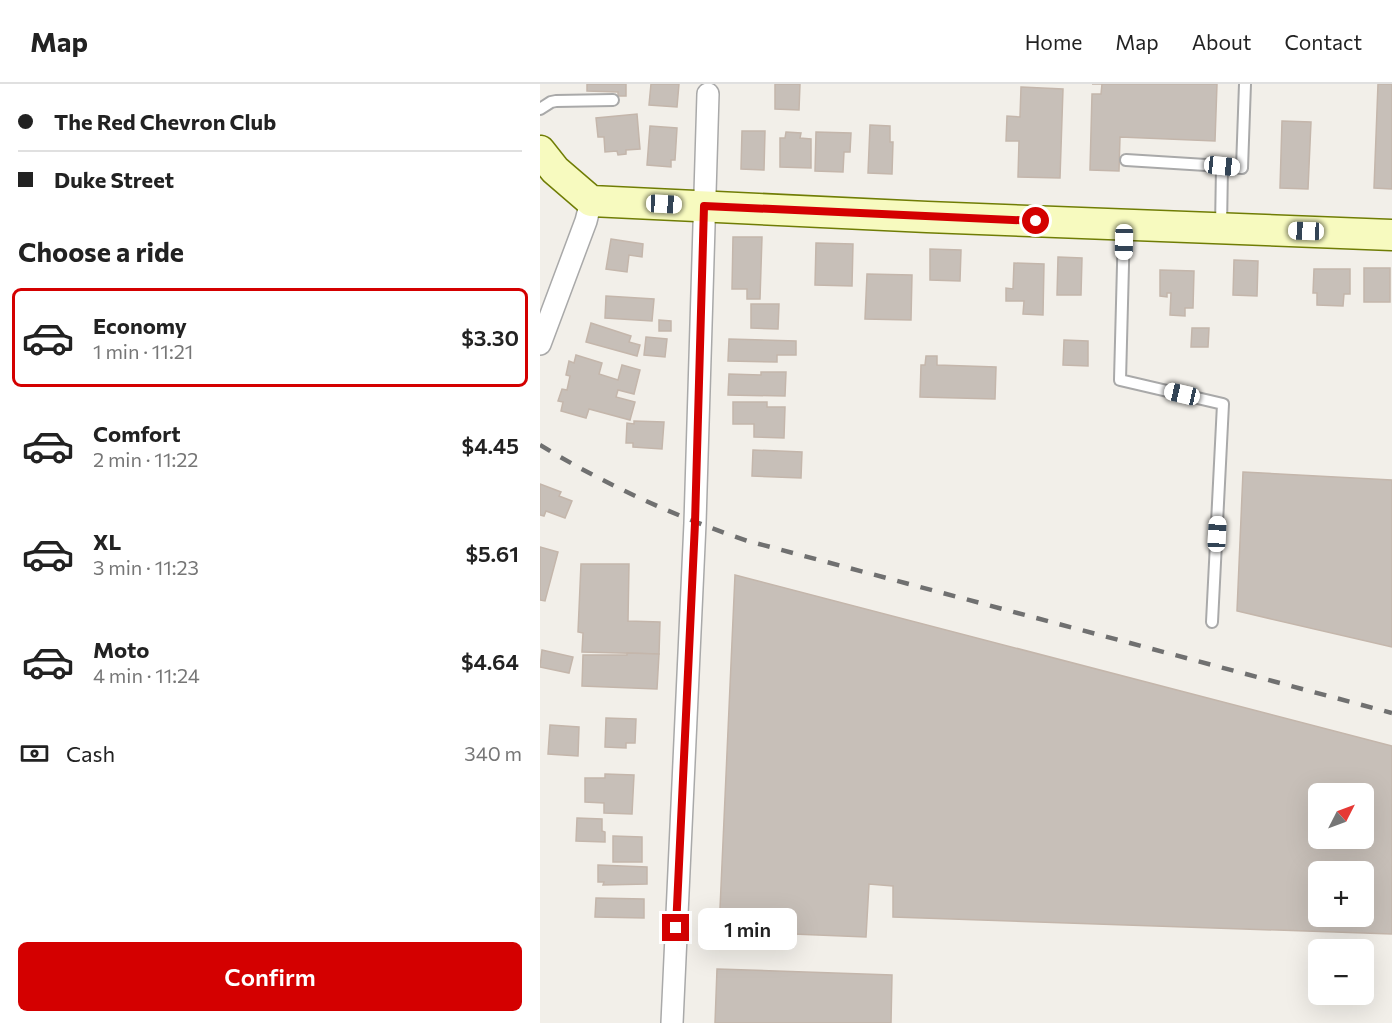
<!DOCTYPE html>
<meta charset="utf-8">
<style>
:root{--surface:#fff;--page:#f2f2f2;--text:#222;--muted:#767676;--line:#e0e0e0;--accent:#d40000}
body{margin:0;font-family:Commissioner,sans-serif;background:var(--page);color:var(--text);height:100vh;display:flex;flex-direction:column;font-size:22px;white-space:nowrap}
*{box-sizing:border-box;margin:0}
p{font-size:20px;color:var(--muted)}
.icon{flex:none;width:33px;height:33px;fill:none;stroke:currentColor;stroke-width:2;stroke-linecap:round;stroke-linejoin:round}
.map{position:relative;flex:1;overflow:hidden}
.panel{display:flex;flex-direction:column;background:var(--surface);width:540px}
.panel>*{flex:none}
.banner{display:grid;align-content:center;height:132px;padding:0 18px;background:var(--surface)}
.needle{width:39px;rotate:48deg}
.controls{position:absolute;left:768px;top:699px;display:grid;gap:12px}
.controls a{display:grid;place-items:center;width:66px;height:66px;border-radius:9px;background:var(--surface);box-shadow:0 6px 24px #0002;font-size:30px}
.end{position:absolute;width:27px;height:27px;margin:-14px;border:8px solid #d40000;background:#fff;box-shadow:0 0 0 3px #fff}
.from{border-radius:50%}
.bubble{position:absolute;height:42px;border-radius:9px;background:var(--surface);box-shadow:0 6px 24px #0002;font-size:20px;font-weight:600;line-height:42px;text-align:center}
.car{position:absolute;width:18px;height:36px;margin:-18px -9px;border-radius:8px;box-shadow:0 0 4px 2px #0007;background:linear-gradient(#fff 24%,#345 0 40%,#fff 0 76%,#345 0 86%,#fff 0)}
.banner b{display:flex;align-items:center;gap:21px;height:57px;font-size:22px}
.banner b+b{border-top:2px solid var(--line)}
.banner i{width:15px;height:15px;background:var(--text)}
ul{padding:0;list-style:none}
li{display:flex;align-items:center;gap:18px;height:99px;margin:0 12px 9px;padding:0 6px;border:3px solid transparent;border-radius:9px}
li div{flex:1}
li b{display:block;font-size:22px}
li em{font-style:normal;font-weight:600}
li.current{border-color:var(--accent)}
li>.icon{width:54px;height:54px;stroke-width:1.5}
h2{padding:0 18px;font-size:27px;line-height:72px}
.pay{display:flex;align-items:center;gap:15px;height:66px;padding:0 18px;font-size:22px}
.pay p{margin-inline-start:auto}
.button{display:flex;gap:12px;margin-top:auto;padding:12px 18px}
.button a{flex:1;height:69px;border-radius:9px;background:var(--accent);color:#fff;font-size:24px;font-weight:600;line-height:69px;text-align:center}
header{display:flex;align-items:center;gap:36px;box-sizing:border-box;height:84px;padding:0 30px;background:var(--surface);border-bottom:2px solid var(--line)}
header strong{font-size:28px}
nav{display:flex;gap:33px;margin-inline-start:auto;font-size:21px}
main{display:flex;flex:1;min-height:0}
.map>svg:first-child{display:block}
</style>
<header>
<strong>Map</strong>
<nav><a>Home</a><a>Map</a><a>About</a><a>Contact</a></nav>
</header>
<main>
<section class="panel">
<div class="banner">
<b><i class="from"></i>The Red Chevron Club</b>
<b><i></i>Duke Street</b>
</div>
<h2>Choose a ride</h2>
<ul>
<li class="current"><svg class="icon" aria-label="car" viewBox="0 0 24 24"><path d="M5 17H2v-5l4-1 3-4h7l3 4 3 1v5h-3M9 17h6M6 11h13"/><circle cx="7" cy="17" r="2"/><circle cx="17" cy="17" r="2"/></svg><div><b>Economy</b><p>1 min · 11:21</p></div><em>$3.30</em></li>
<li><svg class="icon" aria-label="car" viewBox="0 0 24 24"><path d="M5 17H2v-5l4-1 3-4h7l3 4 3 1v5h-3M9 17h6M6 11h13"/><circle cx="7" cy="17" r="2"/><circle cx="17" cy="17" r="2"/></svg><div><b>Comfort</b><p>2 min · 11:22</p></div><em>$4.45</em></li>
<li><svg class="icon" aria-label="car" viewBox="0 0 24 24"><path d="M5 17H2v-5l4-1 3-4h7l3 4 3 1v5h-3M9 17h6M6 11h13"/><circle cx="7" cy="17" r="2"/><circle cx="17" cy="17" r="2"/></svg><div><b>XL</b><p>3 min · 11:23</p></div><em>$5.61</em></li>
<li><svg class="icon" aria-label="car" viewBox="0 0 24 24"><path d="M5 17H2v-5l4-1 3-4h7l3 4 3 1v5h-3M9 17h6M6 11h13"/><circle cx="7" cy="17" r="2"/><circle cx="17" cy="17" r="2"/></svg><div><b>Moto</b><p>4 min · 11:24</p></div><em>$4.64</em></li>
</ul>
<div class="pay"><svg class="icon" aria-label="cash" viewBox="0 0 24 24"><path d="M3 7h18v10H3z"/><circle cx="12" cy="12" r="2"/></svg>Cash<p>340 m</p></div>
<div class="button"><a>Confirm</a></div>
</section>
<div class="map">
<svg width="852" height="939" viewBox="0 0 852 939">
<rect width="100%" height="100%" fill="#f2efe9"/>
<g fill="#c7bfb8" stroke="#c4b6ab" stroke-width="1.5" fill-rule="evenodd">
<polygon points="47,0 86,0 86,12 78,12 78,8 47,7"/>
<polygon points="111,0 139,0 137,23 109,21"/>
<polygon points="235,0 260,0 259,26 235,25"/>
<polygon points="552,0 677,0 675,57 580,53 579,87 550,86 552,10 561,10 562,0"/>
<polygon points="838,0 852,0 852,105 834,104"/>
<polygon points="481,3 523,5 520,94 478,93 479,57 466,57 467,32 480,33"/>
<polygon points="97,30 100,65 86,66 86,70 78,71 77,67 65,68 64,53 58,53 56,34"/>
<polygon points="742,37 771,38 768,105 740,104"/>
<polygon points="330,41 350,42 350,58 353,58 352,90 328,89"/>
<polygon points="110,42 137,44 135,76 131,76 131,83 107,81"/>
<polygon points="202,47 225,47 224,86 201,85"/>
<polygon points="246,48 261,49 260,54 271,55 271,84 240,83 240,54 245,54"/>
<polygon points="276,48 311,49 310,68 304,68 303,88 275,87"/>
<polygon points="193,153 222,153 220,215 207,215 207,205 192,205"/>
<polygon points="71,155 103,160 102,173 89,171 87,188 66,185"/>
<polygon points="276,159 313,160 312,202 275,201"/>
<polygon points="390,165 421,166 420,197 390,196"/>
<polygon points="518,173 542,174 541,211 517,211"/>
<polygon points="694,176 718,177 717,212 693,211"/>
<polygon points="474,179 504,180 503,231 483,230 484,217 466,217 466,204 473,205"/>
<rect x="824" y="184" width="26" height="34"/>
<polygon points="774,185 810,185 810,210 804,210 803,222 777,221 777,209 773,209"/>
<polygon points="620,186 654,187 653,224 645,224 645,232 630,231 631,209 627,209 627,213 620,212"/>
<polygon points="327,190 372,191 371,236 325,235"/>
<polygon points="66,212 114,215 112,237 65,234"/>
<polygon points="211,220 239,220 238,245 211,244"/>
<polygon points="119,236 131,237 131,247 119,247"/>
<polygon points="51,239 91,252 89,258 100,261 97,272 46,258"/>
<polygon points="652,244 669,244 668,263 651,263"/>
<polygon points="106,253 127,255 125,273 104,271"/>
<polygon points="189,255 256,257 256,271 237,271 237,278 188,277"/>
<polygon points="524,256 548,257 548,282 523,281"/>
<polygon points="36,271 62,279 59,290 78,296 82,281 100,286 94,310 78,306 76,313 95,318 90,336 49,325 46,334 21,327 23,318 18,317 22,305 27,306 30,292 26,291 29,277 34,279"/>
<polygon points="386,272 397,272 397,281 456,283 455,315 380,313 381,281 385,281"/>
<polygon points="221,288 246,288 245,312 188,311 189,290 221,291"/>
<polygon points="193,318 227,318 227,323 245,323 244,354 214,353 214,340 193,340"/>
<polygon points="94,337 124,338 122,365 93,363 93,359 86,359 87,339 94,340"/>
<polygon points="213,366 262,368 261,394 212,392"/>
<polygon points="703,388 852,396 852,563 697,527"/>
<polygon points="0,400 21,408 19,412 32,417 25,434 6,427 4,432 0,431"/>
<polygon points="0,463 18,468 5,517 0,516"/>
<polygon points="41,480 89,480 88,537 120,538 119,570 42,568 43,549 38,548"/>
<path d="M 195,491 L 852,662 L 852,850 L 353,833 L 353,802 L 329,800 L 326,853 L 179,847 ZM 778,710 L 824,710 L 824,754 L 778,754 ZM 778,788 L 824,788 L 824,832 L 778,832 Z"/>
<polygon points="2,566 33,573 29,589 0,583"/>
<polygon points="87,569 119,570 117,605 42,602 43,571 87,571"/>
<polygon points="66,634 96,635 95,659 86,659 86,664 65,663"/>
<polygon points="10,641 39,643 38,672 8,670"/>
<polygon points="65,690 94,691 92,730 64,729 64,719 45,718 45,694 65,694"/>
<polygon points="37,734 62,735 62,747 65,748 65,758 36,757"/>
<polygon points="73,752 102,753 102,778 73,778"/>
<polygon points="58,781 107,783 107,800 63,801 64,798 58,798"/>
<polygon points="56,814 104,815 104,834 55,833"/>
<polygon points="177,885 352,891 351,939 175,939"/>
</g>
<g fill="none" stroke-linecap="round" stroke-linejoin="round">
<defs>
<g id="lane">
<polyline points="0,25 11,18 16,17 73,16"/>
<polyline points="586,76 682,82"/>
<polyline points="584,143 580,296 683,320 672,538"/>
<polyline points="681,144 682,82 702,84 705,0"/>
</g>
<g id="street">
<polyline points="0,260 46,137 51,117"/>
<polyline points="132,939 155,439 168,10"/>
</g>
<polyline id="secondary" points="0,67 15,86 51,117 387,133 852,151"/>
</defs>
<use href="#lane" stroke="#a9a9a9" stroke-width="14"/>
<use href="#street" stroke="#a9a9a9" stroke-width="24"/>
<use href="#secondary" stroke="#707d05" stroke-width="33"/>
<use href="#lane" stroke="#fff" stroke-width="10"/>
<use href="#street" stroke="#fff" stroke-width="21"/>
<use href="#secondary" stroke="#f7fabf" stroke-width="30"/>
<path stroke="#707070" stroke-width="4.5" stroke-dasharray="12 12" stroke-linecap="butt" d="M 0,361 C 66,401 134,432 208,457 L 852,629"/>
</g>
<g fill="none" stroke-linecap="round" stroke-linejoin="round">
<polyline stroke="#d40000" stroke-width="8" points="136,844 155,439 164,122 496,137"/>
</g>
</svg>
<div class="controls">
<a><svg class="needle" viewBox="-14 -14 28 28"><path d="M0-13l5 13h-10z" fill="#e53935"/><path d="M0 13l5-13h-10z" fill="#767676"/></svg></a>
<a>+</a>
<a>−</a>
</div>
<i class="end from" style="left:496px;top:137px"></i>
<i class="end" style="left:136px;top:844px"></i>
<div class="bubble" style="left:158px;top:824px;width:99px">1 min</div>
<i class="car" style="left:682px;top:82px;rotate:96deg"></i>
<i class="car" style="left:124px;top:120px;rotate:93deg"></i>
<i class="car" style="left:766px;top:147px;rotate:272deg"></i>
<i class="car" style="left:584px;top:158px;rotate:181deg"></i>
<i class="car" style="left:642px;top:310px;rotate:283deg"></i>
<i class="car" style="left:677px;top:450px;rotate:3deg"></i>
</div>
</main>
